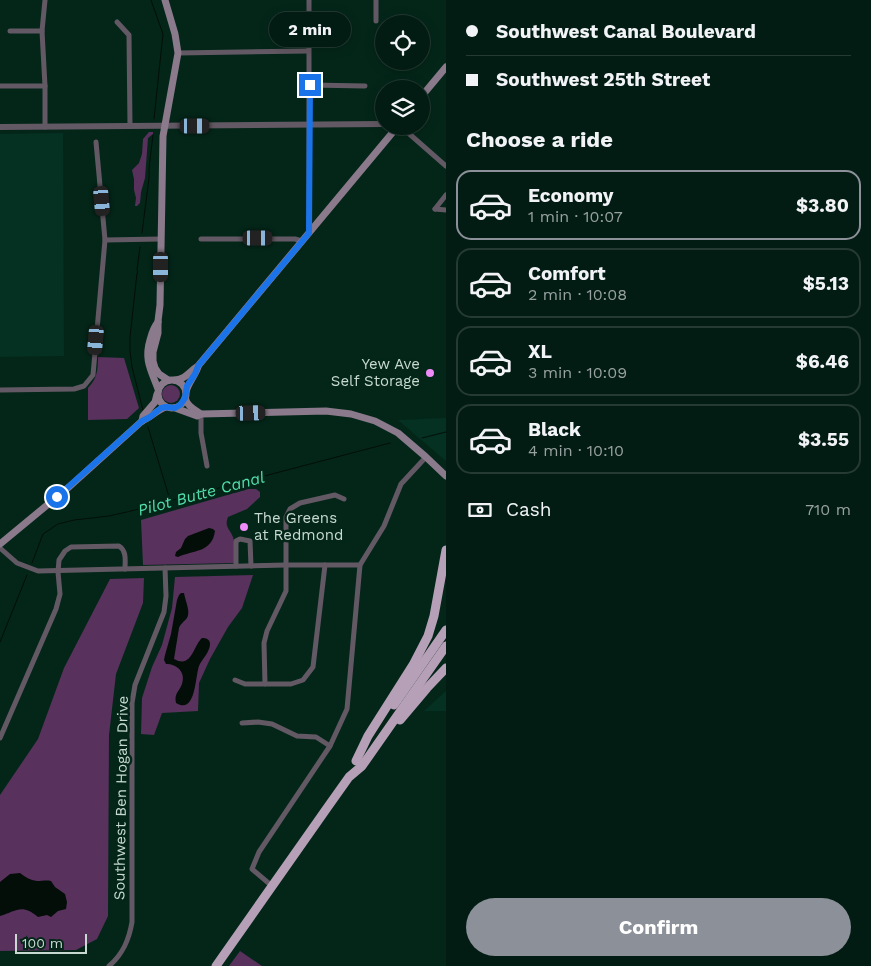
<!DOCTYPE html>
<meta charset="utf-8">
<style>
:root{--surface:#031c13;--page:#112921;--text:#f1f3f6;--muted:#97a1a0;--line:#243a33;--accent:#8c9099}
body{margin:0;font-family:"Work Sans",sans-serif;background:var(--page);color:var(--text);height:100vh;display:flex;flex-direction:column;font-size:19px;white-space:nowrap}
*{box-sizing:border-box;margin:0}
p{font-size:16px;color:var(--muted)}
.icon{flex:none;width:28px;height:28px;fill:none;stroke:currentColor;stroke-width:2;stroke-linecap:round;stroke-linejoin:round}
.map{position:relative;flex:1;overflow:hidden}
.panel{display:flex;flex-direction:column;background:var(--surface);width:425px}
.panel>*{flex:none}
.banner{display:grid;align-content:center;height:110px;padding:0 20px;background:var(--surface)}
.tools{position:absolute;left:375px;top:15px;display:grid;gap:10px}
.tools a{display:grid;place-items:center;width:55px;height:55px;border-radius:50%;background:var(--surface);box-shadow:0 2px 12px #0003,0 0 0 1px var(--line);font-size:25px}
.scale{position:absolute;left:15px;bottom:12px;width:72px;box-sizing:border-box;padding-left:5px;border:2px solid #c7d9d0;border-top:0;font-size:14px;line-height:18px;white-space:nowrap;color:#c7d9d0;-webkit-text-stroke:4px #042619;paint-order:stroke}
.end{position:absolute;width:22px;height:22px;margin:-11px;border:6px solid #1a73e8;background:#fff;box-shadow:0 0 0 2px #fff}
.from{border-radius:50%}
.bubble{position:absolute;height:35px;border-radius:18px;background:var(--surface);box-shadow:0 2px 12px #0003,0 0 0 1px var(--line);font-size:16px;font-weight:700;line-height:35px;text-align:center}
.car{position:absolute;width:15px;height:30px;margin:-15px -8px;border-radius:6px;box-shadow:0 0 4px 1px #0007;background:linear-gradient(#222 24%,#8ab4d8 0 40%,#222 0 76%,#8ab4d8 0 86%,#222 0)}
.banner b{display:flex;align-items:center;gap:18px;height:48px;font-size:19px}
.banner b+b{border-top:1px solid var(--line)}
.banner i{width:12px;height:12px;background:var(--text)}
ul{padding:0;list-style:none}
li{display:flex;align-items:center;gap:15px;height:70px;margin:0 10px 8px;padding:0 10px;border:2px solid var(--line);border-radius:15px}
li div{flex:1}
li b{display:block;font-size:19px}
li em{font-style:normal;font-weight:700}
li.active{border-color:var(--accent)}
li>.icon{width:45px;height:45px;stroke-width:1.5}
h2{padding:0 20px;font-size:22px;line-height:60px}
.pay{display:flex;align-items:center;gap:12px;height:55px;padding:0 20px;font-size:19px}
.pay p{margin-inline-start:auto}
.button{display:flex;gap:10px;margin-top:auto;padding:10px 20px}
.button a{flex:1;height:58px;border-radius:30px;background:var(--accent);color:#fff;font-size:20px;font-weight:700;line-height:58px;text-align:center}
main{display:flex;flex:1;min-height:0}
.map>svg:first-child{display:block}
</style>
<main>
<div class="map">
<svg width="446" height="966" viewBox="0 0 446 966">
<rect width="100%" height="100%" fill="#042619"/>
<g fill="#043122">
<polygon points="63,133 64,356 0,357 0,134"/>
<polygon points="446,418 446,461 398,420"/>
<polygon points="446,691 446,711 424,711"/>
</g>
<g fill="#58315c">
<polygon points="149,132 153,132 153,134 148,138 145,178 141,192 140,203 137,206 135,206 136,198 134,190 134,179 132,170 139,163 142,154 143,139"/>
<path d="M 98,357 L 124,358 L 139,408 L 127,419 L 88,420 L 88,388 C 97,379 98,370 98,357 Z"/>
<circle cx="171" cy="394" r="9"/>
<path d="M 248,489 L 256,489 L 260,492 L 260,497 L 247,509 L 228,517 C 224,527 230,529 233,537 C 235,542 234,556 234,563 L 143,565 L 141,520 Z"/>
<polygon points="253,575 242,608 228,627 210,659 199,683 198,711 162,713 154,735 141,734 142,698 152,667 162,645 172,608 175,577"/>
<polygon points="144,578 143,603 116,674 109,735 108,916 97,939 76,950 0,951 0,795 38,739 64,668 110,579"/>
<polygon points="240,951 262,966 229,966"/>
</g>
<g fill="#030e08">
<path d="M 209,528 L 213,529 L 215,531 C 212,553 193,550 178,557 L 175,556 L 176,552 L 181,548 L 185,539 L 188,536 Z"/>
<path d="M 181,593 L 184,593 C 185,600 191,612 187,618 C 184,622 181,623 179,628 L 174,659 C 192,669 193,646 202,638 C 206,638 210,639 210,644 C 210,652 202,659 199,666 C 195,677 196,715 176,703 C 174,693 179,692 182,684 C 186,672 177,664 166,664 L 164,660 L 165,655 L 171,634 L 177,600 L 179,595 Z"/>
<path d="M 20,873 C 25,877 30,880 37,881 C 42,881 46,880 51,881 L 55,887 L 65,894 L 67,902 L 66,909 L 58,911 L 51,917 L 47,915 L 38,917 C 22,903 16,911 0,916 L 0,882 L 10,874 Z"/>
</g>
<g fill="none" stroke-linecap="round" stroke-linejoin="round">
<g stroke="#030e08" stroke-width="1">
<polyline points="151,0 163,34 154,119"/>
<polyline points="142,233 149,178 149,168 153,135"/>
<polyline points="140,247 137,270 138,272 137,273 130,337 130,351 132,367 143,410"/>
<polyline points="148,427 170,500"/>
<polyline points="422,438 446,432"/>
<polyline points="32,563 43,534 58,524 74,520 109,516 131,511 390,443"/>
<polyline points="0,642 27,575"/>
</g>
<g stroke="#635964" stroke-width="5">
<polyline points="45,0 42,31 45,86 45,127"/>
<polyline points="309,0 309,232"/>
<polyline points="376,0 376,21"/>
<polyline points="117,22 129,35 130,126"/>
<polyline points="10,31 42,31"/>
<polyline points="178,53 308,51"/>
<polyline points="310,85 365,86"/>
<polyline points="0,86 45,86"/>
<polyline points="397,127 406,131 446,166"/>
<polyline points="435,209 446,195"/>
<polyline points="435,209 446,210"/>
<polyline points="201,239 295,239 302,241"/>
<polyline points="105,240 161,239"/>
<polyline points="0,390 74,389 84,386 93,375 105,240 96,142"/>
<polyline points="201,414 201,433 207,466"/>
<polyline points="0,548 17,563 38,571 286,565 360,565"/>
<polyline points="236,566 236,541 240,539 250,541 251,566"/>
<polyline points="235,680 245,684 291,684 303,680 313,667 325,565"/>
<polyline points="265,684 264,643 267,631 286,591 286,517 290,509 300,503 335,495 344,499"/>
<polyline points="242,723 258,722 272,724 297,736 316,737 330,746 259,852 252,869 272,886"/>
<path d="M 0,738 L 56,609 L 60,594 L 58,572 L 59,560 L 65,551 L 71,547 L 119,546 C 127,551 125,561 125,569"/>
<polyline points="330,746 347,709 360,565 384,526 401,484 426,457"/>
<path d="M 109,966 C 123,954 129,940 132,922 L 132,703 L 135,685 L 164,612 L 166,596 L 165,568"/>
</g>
<polyline stroke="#635964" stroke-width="6" points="0,127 384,124"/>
<g stroke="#8a7a8b" stroke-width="7">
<polyline points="165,0 175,34 178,53 163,136 160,305 158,321 158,333 153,352 153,361 155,368 159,374 168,380"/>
<polyline points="421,97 446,67"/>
<path d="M 158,322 C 153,328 152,333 150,340 C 144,360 151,370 158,389"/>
<circle cx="172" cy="394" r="14"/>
<path d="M 175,380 C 186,379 189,372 198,366 L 398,126"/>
<path d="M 186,392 C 188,383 195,376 198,367"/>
<path d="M 185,398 C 188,407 194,409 201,414"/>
<polyline points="175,408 197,416 201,414 326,411 351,414 375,421 398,433 426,457 446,476"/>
<polyline points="142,421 143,416 155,402 157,394"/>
<path d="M 0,544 L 69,487 L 142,421 C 151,417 157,410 166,407"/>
</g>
<g stroke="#b6a0b7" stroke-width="9">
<polyline points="394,705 446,630"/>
<polyline points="400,720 427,688 446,668"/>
<polyline points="356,761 368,736 413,665 428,636 434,616 446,550"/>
<polyline points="216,966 327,808 349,777 362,766 446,646"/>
</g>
</g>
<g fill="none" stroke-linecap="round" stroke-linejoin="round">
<polyline stroke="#1a73e8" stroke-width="6" points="57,497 142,421 150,417 161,408 166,407 175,408 180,405 185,398 187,386 195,374 198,366 309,233 310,85"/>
</g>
<g fill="#ee8bf8" stroke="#042619" stroke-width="2">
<circle cx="430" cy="373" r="5"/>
<circle cx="244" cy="527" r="5"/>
</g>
<g text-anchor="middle" stroke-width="5" stroke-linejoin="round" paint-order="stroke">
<g font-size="15" fill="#c7d9d0" stroke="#042619" text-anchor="end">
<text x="420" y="369">Yew Ave<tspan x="420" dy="17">Self Storage</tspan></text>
<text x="254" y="523" text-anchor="start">The Greens<tspan x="254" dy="17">at Redmond</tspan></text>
</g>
<g font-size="15" fill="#c7d9d0" stroke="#042619">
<text transform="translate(121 798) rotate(-89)" y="5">Southwest Ben Hogan Drive</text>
</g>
<g font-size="16" font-style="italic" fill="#54e0ac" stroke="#042619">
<text transform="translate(201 493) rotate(-15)" y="6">Pilot Butte Canal</text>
</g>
</g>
</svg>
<div class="tools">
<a><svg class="icon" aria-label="locate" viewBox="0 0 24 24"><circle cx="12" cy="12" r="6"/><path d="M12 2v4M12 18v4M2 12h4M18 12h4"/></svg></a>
<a><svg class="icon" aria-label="layers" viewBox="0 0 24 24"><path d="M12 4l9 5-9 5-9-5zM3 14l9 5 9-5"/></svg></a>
</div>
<div class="scale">100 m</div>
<i class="end from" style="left:57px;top:497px"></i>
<i class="end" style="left:310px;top:85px"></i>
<div class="bubble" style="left:269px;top:12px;width:82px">2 min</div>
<i class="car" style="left:195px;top:126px;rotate:90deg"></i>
<i class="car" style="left:102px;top:201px;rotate:175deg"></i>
<i class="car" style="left:258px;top:238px;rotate:90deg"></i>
<i class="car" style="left:161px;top:267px;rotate:180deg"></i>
<i class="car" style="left:96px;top:340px;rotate:185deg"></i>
<i class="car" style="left:251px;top:413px;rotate:88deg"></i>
</div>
<section class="panel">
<div class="banner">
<b><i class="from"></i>Southwest Canal Boulevard</b>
<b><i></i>Southwest 25th Street</b>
</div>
<h2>Choose a ride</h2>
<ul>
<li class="active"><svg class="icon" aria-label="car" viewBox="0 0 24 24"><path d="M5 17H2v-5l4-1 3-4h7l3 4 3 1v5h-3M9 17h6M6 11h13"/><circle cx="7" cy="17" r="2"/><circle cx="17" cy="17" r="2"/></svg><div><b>Economy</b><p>1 min · 10:07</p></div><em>$3.80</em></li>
<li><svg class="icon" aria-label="car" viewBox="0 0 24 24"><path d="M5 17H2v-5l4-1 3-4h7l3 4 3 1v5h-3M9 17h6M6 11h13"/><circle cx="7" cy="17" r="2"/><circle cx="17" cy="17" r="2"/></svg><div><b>Comfort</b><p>2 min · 10:08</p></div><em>$5.13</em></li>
<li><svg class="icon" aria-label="car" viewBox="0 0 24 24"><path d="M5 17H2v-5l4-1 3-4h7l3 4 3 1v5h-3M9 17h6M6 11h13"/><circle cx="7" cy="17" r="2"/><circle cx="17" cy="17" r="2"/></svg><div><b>XL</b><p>3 min · 10:09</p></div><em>$6.46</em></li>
<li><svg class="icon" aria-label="car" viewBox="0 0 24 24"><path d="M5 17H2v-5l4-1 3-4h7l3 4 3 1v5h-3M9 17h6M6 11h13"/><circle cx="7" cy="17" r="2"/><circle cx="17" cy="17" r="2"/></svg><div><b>Black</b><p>4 min · 10:10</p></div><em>$3.55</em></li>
</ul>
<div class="pay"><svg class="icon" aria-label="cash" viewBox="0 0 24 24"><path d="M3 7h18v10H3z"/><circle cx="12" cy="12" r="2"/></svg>Cash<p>710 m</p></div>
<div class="button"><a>Confirm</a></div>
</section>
</main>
